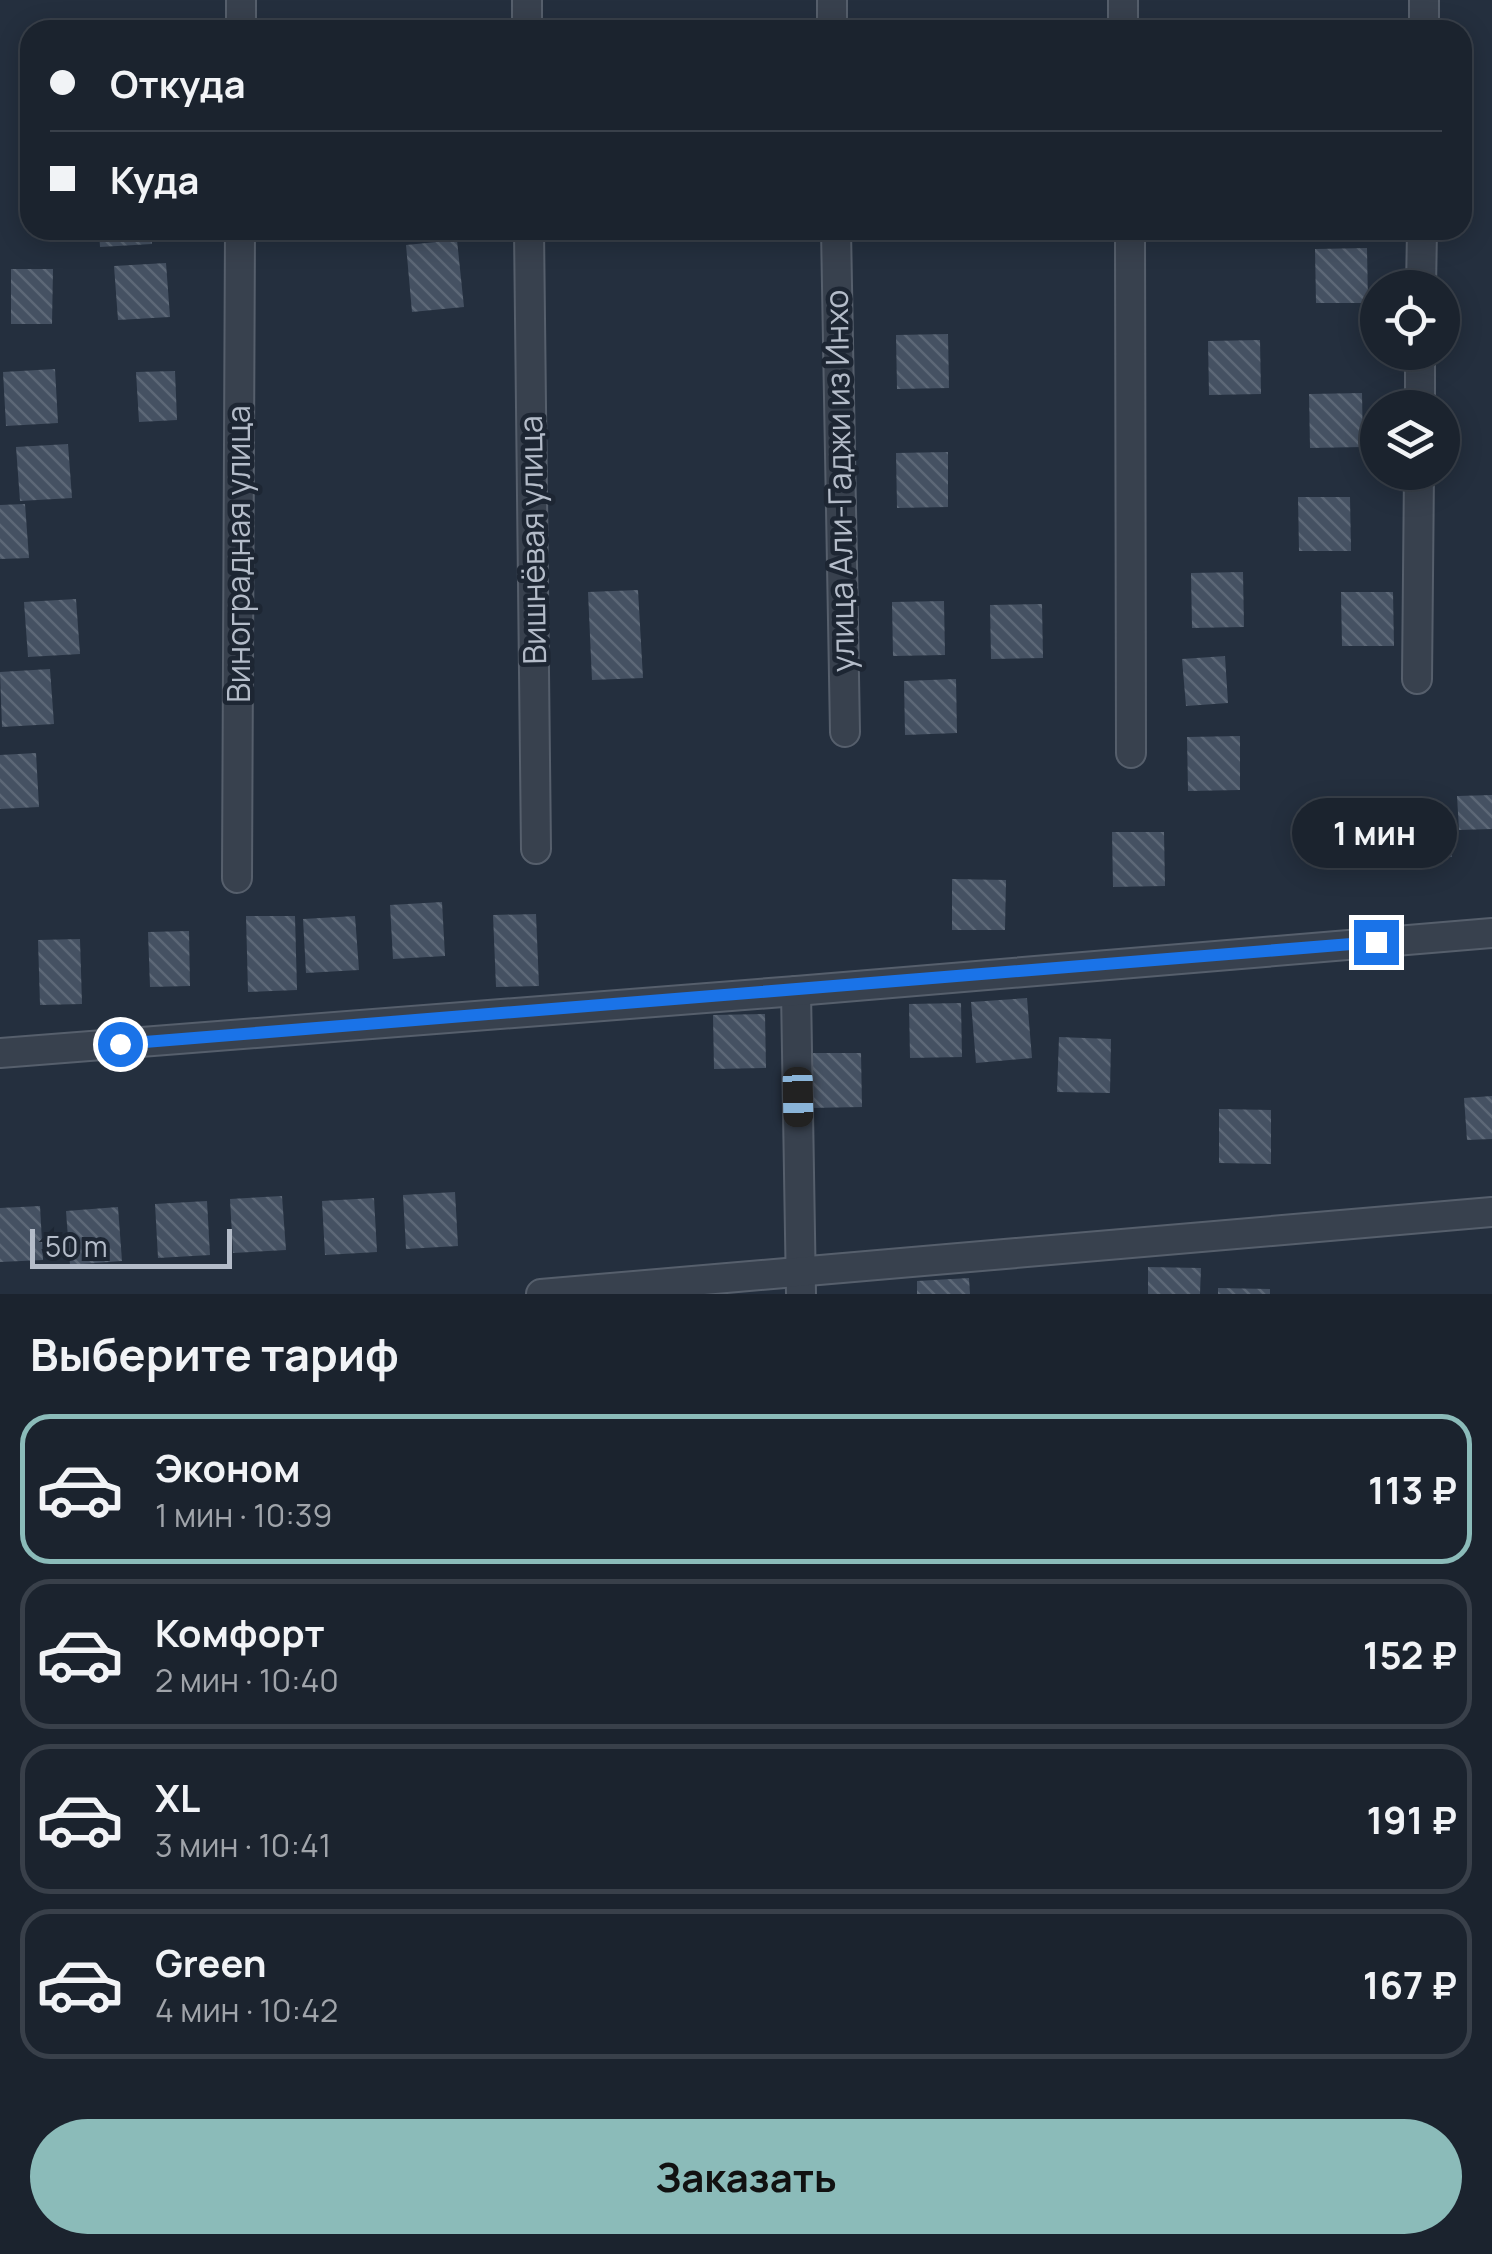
<!DOCTYPE html>
<html lang="ru">
<meta charset="utf-8">
<style>
:root{--surface:#1b232e;--page:#242b36;--text:#f1f3f6;--muted:#a0a4aa;--line:#39404a;--accent:#8bbbb9}
body{margin:0;font-family:Manrope,sans-serif;background:var(--page);color:var(--text);height:100vh;display:flex;flex-direction:column;font-size:38px;white-space:nowrap}
*{box-sizing:border-box;margin:0}
p{font-size:32px;color:var(--muted)}
.icon{flex:none;width:55px;height:55px;fill:none;stroke:currentColor;stroke-width:2;stroke-linecap:round;stroke-linejoin:round}
.map{position:relative;height:1294px;overflow:hidden}
.sheet{display:flex;flex-direction:column;background:var(--surface);flex:1}
.sheet>*{flex:none}
.guide{position:absolute;left:20px;top:20px;width:1452px;height:220px;border-radius:30px;box-shadow:0 5px 25px #0003,0 0 0 2px var(--line);display:grid;align-content:center;height:220px;padding:0 30px;background:var(--surface)}
.fabs{position:absolute;left:1360px;top:270px;display:grid;gap:20px}
.fabs a{display:grid;place-items:center;width:100px;height:100px;border-radius:50%;background:var(--surface);box-shadow:0 5px 25px #0003,0 0 0 2px var(--line);font-size:50px}
.scale{position:absolute;left:30px;bottom:25px;width:202px;box-sizing:border-box;padding-left:10px;border:5px solid #b4bcc9;border-top:0;font-size:28px;line-height:35px;white-space:nowrap;color:#b4bcc9;-webkit-text-stroke:8px #1d2633;paint-order:stroke}
.end{position:absolute;width:45px;height:45px;margin:-22px;border:12px solid #1a73e8;background:#fff;box-shadow:0 0 0 5px #fff}
.from{border-radius:50%}
.bubble{position:absolute;height:70px;border-radius:35px;background:var(--surface);box-shadow:0 5px 25px #0003,0 0 0 2px var(--line);font-size:32px;font-weight:700;line-height:70px;text-align:center}
.car{position:absolute;width:30px;height:60px;margin:-30px -15px;border-radius:12px;box-shadow:0 0 8px 2px #0007;background:linear-gradient(#222 24%,#8ab4d8 0 40%,#222 0 76%,#8ab4d8 0 86%,#222 0)}
.guide b{display:flex;align-items:center;gap:35px;height:95px;font-size:38px}
.guide b+b{border-top:2px solid var(--line)}
.guide i{width:25px;height:25px;background:var(--text)}
ul{padding:0;list-style:none}
li{display:flex;align-items:center;gap:30px;height:150px;margin:0 20px 15px;padding:0 10px;border:5px solid var(--line);border-radius:30px}
li div{flex:1}
li b{display:block;font-size:38px}
li em{font-style:normal;font-weight:700}
li.on{border-color:var(--accent)}
li>.icon{width:90px;height:90px;stroke-width:1.5}
h2{padding:0 30px;font-size:45px;line-height:120px}
.primary-button{display:flex;gap:20px;margin-top:auto;padding:20px 30px}
.primary-button a{flex:1;height:115px;border-radius:60px;background:var(--accent);color:#111;font-size:40px;font-weight:700;line-height:115px;text-align:center}
.map>svg:first-child{display:block}
</style>
<div class="map">
<svg width="1492" height="1294" viewBox="0 0 1492 1294">
<defs>
<pattern id="building-back-hatch" width="6" height="6" patternUnits="userSpaceOnUse" patternTransform="scale(2.5)"><rect width="6" height="6" fill="#455162"/><path d="M-1 5l2 2M0 0l6 6M5-1l2 2" fill="none" stroke="#5d6877"/></pattern>
</defs>
<rect width="100%" height="100%" fill="#242f3e"/>
<g fill="url(#building-back-hatch)">
<polygon points="99,230 151,230 152,244 100,247"/>
<polygon points="457,240 464,307 412,312 406,245"/>
<polygon points="1367,248 1368,303 1316,303 1315,249"/>
<polygon points="166,263 170,317 118,320 114,266"/>
<polygon points="11,269 53,269 52,324 11,324"/>
<polygon points="948,334 949,388 897,389 896,335"/>
<polygon points="1260,340 1261,394 1209,395 1208,341"/>
<polygon points="55,369 58,423 6,426 3,372"/>
<polygon points="175,371 177,420 139,422 136,372"/>
<polygon points="1362,393 1363,447 1310,448 1309,394"/>
<polygon points="68,444 72,498 20,501 16,447"/>
<polygon points="948,452 948,507 897,508 896,453"/>
<polygon points="1298,497 1350,497 1351,551 1299,551"/>
<polygon points="25,504 29,558 0,559 0,505"/>
<polygon points="1243,572 1244,627 1192,628 1191,573"/>
<polygon points="638,590 643,678 592,680 588,592"/>
<polygon points="1341,592 1393,592 1394,646 1342,646"/>
<polygon points="76,599 80,654 28,657 24,602"/>
<polygon points="944,601 945,655 893,656 892,602"/>
<polygon points="1042,604 1043,658 991,659 990,605"/>
<polygon points="1225,656 1228,703 1186,706 1182,659"/>
<polygon points="50,669 54,724 2,727 0,672"/>
<polygon points="956,679 957,733 905,735 904,681"/>
<polygon points="1240,736 1240,790 1188,791 1187,737"/>
<polygon points="36,753 39,807 0,809 0,755"/>
<polygon points="1492,795 1492,829 1459,830 1457,796"/>
<polygon points="1450,823 1452,857 1409,859 1408,825"/>
<polygon points="1397,827 1400,854 1349,861 1345,834"/>
<polygon points="1112,832 1164,832 1165,886 1113,887"/>
<polygon points="952,879 1006,880 1005,930 952,930"/>
<polygon points="442,902 445,956 393,959 390,905"/>
<polygon points="536,914 539,986 496,987 493,915"/>
<polygon points="246,916 295,916 297,990 248,992"/>
<polygon points="355,916 359,970 306,973 303,919"/>
<polygon points="189,931 190,986 150,987 148,932"/>
<polygon points="80,939 82,1004 40,1005 38,940"/>
<polygon points="1027,998 1032,1058 976,1063 971,1002"/>
<polygon points="961,1003 962,1057 910,1058 909,1004"/>
<polygon points="765,1014 766,1068 714,1069 713,1015"/>
<polygon points="1059,1037 1111,1039 1110,1093 1057,1092"/>
<polygon points="809,1053 861,1053 862,1107 810,1108"/>
<polygon points="1492,1096 1492,1139 1467,1140 1464,1098"/>
<polygon points="1219,1109 1271,1110 1271,1164 1219,1163"/>
<polygon points="455,1192 458,1246 406,1249 403,1195"/>
<polygon points="282,1196 286,1250 233,1253 230,1199"/>
<polygon points="374,1198 377,1252 325,1255 322,1201"/>
<polygon points="207,1201 210,1255 158,1258 155,1204"/>
<polygon points="40,1206 43,1260 0,1262 0,1208"/>
<polygon points="118,1207 122,1261 70,1265 66,1211"/>
<polygon points="1148,1267 1201,1268 1200,1294 1148,1294"/>
<polygon points="969,1278 970,1294 917,1294 917,1281"/>
<polygon points="1218,1288 1270,1289 1270,1294 1218,1294"/>
</g>
<g fill="none" stroke-linecap="round" stroke-linejoin="round">
<defs>
<g id="minor">
<polyline points="527,0 527,30"/>
<polyline points="832,0 832,30"/>
<polyline points="1123,0 1123,30"/>
<polyline points="241,30 241,0"/>
<polyline points="1424,30 1424,0"/>
<polyline points="529,230 536,849"/>
<polyline points="836,230 845,732"/>
<polyline points="1130,230 1131,753"/>
<polyline points="1421,288 1422,230"/>
<polyline points="1420,408 1420,352"/>
<polyline points="1417,679 1419,472"/>
<polyline points="237,878 240,230"/>
<polyline points="796,991 801,1294"/>
<polyline points="0,1053 796,991 1492,933"/>
<polyline points="541,1294 1492,1212"/>
</g>
</defs>
<use href="#minor" stroke="#565f6c" stroke-width="32"/>
<use href="#minor" stroke="#38414e" stroke-width="28"/>
</g>
<g fill="none" stroke-linecap="round" stroke-linejoin="round">
<polyline stroke="#1a73e8" stroke-width="12" points="120,1044 1376,942"/>
</g>
<g text-anchor="middle" stroke-width="9" stroke-linejoin="round" paint-order="stroke">
<g font-size="32" fill="#b4bcc9" stroke="#1d2633">
<text transform="translate(840 481) rotate(-91)" y="11">улица Али-Гаджи из Инхо</text>
<text transform="translate(533 540) rotate(-91)" y="11">Вишнёвая улица</text>
<text transform="translate(239 554) rotate(-90)" y="11">Виноградная улица</text>
</g>
</g>
</svg>
<div class="fabs">
<a><svg class="icon" aria-label="locate" viewBox="0 0 24 24"><circle cx="12" cy="12" r="6"/><path d="M12 2v4M12 18v4M2 12h4M18 12h4"/></svg></a>
<a><svg class="icon" aria-label="layers" viewBox="0 0 24 24"><path d="M12 4l9 5-9 5-9-5zM3 14l9 5 9-5"/></svg></a>
</div>
<div class="scale">50 m</div>
<i class="end from" style="left:120px;top:1044px"></i>
<i class="end" style="left:1376px;top:942px"></i>
<div class="bubble" style="left:1292px;top:798px;width:165px">1 мин</div>
<i class="car" style="left:798px;top:1097px;rotate:179deg"></i>
<div class="guide">
<b><i class="from"></i>Откуда</b>
<b><i></i>Куда</b>
</div>
</div>
<section class="sheet">
<h2>Выберите тариф</h2>
<ul>
<li class="on"><svg class="icon" aria-label="car" viewBox="0 0 24 24"><path d="M5 17H2v-5l4-1 3-4h7l3 4 3 1v5h-3M9 17h6M6 11h13"/><circle cx="7" cy="17" r="2"/><circle cx="17" cy="17" r="2"/></svg><div><b>Эконом</b><p>1 мин · 10:39</p></div><em>113 ₽</em></li>
<li><svg class="icon" aria-label="car" viewBox="0 0 24 24"><path d="M5 17H2v-5l4-1 3-4h7l3 4 3 1v5h-3M9 17h6M6 11h13"/><circle cx="7" cy="17" r="2"/><circle cx="17" cy="17" r="2"/></svg><div><b>Комфорт</b><p>2 мин · 10:40</p></div><em>152 ₽</em></li>
<li><svg class="icon" aria-label="car" viewBox="0 0 24 24"><path d="M5 17H2v-5l4-1 3-4h7l3 4 3 1v5h-3M9 17h6M6 11h13"/><circle cx="7" cy="17" r="2"/><circle cx="17" cy="17" r="2"/></svg><div><b>XL</b><p>3 мин · 10:41</p></div><em>191 ₽</em></li>
<li><svg class="icon" aria-label="car" viewBox="0 0 24 24"><path d="M5 17H2v-5l4-1 3-4h7l3 4 3 1v5h-3M9 17h6M6 11h13"/><circle cx="7" cy="17" r="2"/><circle cx="17" cy="17" r="2"/></svg><div><b>Green</b><p>4 мин · 10:42</p></div><em>167 ₽</em></li>
</ul>
<div class="primary-button"><a>Заказать</a></div>
</section>
